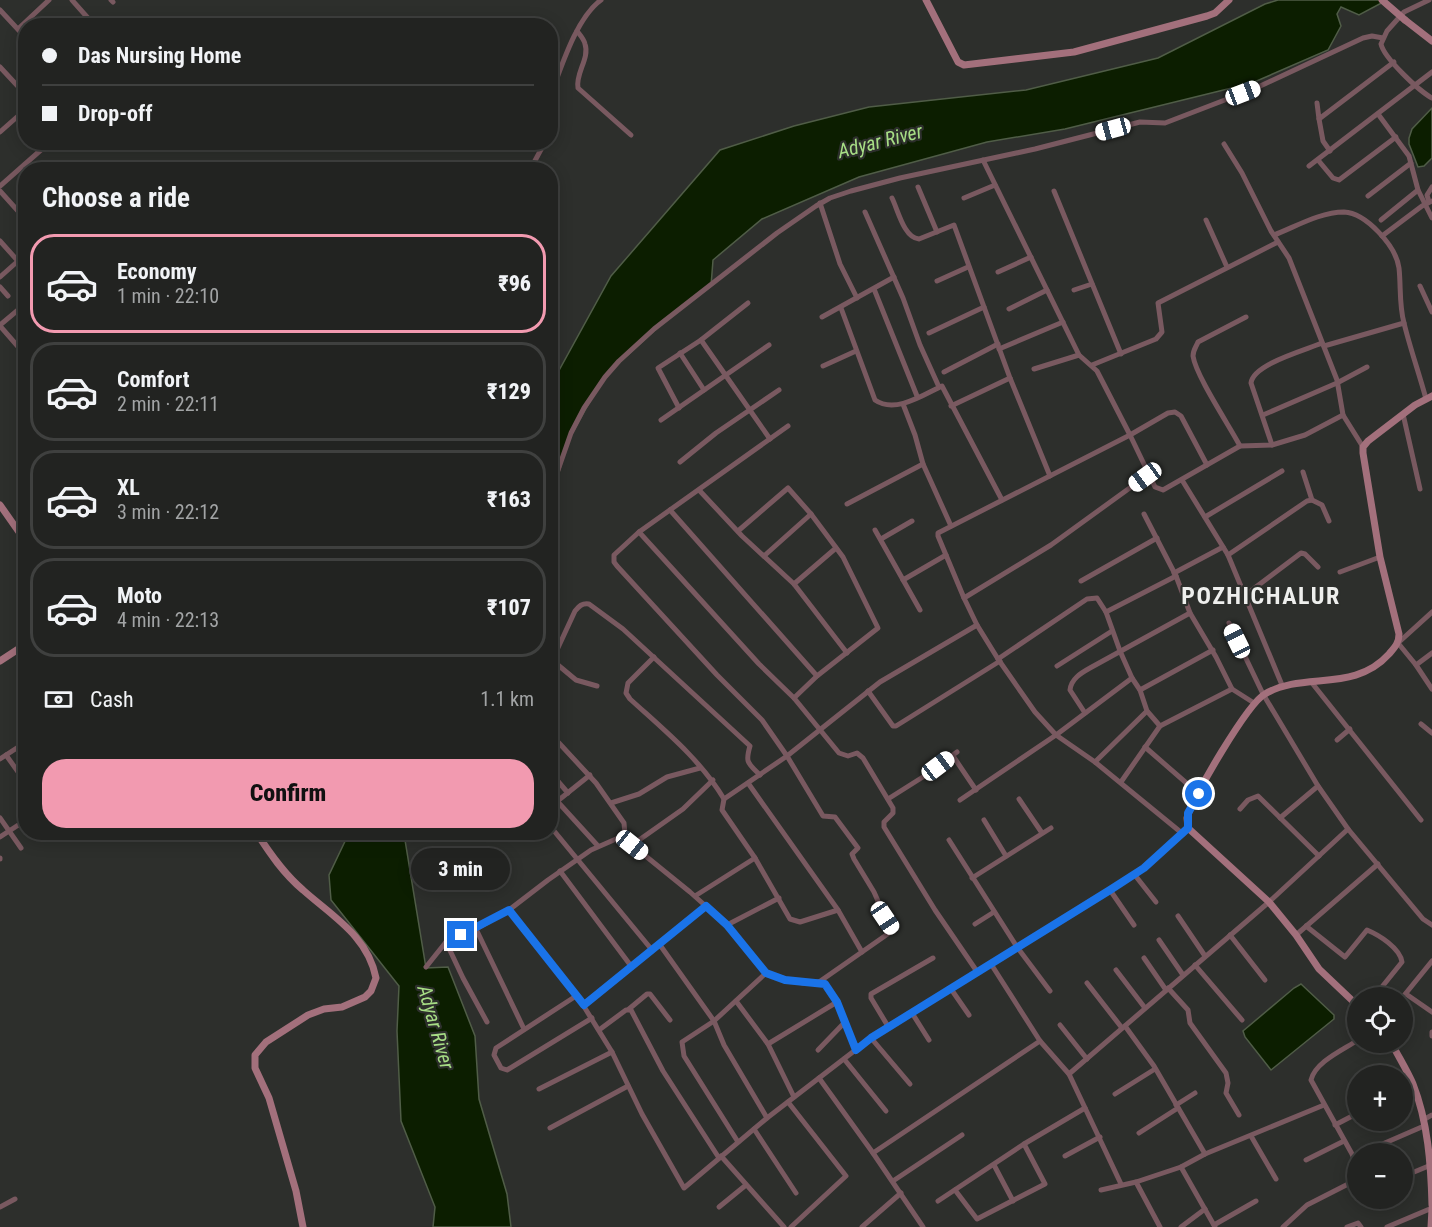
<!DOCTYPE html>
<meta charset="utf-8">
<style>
:root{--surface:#222321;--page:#2e2f2e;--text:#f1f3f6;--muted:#a2a4a5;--line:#3f403f;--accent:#f29ab0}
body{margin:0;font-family:"Roboto Condensed",sans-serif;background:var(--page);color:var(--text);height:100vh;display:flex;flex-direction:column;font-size:22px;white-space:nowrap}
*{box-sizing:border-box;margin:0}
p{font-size:20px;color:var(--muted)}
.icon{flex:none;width:33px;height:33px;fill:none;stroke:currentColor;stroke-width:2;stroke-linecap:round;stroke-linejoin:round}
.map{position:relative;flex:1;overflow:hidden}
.panel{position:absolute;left:18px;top:162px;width:540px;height:678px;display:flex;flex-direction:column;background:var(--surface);border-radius:24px;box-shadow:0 3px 15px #0003,0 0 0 2px var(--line)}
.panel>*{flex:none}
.top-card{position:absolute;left:18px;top:18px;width:540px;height:132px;border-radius:24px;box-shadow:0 3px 15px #0003,0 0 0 2px var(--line);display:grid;align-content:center;height:132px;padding:0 24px;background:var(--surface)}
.controls{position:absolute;left:1347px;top:987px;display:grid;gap:12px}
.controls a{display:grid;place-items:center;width:66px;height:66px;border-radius:50%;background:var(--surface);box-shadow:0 3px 15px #0003,0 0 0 2px var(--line);font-size:30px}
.end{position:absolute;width:27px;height:27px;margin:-14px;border:8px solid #1a73e8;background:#fff;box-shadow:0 0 0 3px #fff}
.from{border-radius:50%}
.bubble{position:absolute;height:42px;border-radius:21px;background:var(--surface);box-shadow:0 3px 15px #0003,0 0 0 2px var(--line);font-size:20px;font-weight:800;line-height:42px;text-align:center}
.car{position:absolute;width:18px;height:36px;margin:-18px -9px;border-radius:8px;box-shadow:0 0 4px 2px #0007;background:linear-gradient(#fff 24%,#345 0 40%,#fff 0 76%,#345 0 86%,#fff 0)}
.top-card b{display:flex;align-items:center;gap:21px;height:57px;font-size:22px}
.top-card b+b{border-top:2px solid var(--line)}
.top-card i{width:15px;height:15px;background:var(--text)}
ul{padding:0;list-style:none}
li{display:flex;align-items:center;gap:18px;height:99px;margin:0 12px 9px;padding:0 12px;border:3px solid var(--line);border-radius:24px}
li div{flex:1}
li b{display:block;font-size:22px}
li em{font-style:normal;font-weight:800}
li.selected{border-color:var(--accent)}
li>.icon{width:54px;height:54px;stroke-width:1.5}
h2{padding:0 24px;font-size:27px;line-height:72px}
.pay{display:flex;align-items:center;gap:15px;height:66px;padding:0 24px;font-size:22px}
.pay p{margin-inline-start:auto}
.cta{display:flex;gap:12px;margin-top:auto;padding:12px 24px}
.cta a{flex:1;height:69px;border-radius:24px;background:var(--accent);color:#111;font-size:24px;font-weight:800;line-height:69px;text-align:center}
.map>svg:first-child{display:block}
</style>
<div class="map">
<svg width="1432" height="1227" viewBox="0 0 1432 1227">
<rect width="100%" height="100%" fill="#2d2f2c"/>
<g fill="#0c1e00" stroke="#505d47" stroke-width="1.5">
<polygon points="1278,0 1387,0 1359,15 1341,7 1337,14 1341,26 1328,50 1252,83 1065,129 987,142 859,177 762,219 713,260 711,286 665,321 603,378 568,441 551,501 551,385 611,276 720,150 794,126 869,107 1026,90 1158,58 1265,4"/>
<polygon points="1432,108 1432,158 1424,166 1418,167 1409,144 1409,138 1412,129"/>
<polygon points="349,833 408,833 405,840 426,968 448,967 475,1036 479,1099 507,1194 511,1227 433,1227 435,1207 401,1121 397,1031 399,986 331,900 329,875"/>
<polygon points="1301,984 1334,1015 1334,1019 1271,1070 1245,1037 1243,1031 1294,988"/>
</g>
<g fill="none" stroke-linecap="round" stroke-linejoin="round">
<g stroke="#795960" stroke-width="5">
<polyline points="72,0 95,26"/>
<polyline points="111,0 113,2"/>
<path d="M 1429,0 L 1404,12 L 1387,31 L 1381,44 C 1384,58 1419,91 1432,98"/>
<polyline points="0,10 26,38"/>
<polyline points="18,29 49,0"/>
<path d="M 577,31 C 580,35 584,39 585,44 C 590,58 575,74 578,88 L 631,135"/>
<polyline points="0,67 26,95"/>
<path d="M 550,97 C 561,68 576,18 601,0"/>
<polyline points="1317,103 1319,119 1394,62"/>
<polyline points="1378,114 1409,156 1418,190 1432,218"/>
<polyline points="1319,119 1323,141 1330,151"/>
<polyline points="0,132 26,109"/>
<polyline points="1224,144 1242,173 1271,231 1289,258 1337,380 1343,415 1363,447"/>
<polyline points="983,160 1079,355 1097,371 1130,435 1168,413 1175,412 1181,416 1207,465"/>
<polyline points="1318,160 1333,178 1339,180 1396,137"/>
<polyline points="1309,166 1432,72"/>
<polyline points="530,170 545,142"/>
<polyline points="0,186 50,142"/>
<polyline points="918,187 937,232"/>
<polyline points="0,191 18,211"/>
<polyline points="1054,191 1121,354"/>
<polyline points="1368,196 1411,163"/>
<path d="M 892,198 C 898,210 904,238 919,239 L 954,225 L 1010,378 L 1050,476"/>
<polyline points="964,198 995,185"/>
<polyline points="1429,202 1427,195 1432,187"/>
<polyline points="820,203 840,264 857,298"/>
<polyline points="865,212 903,298 920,345 939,387"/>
<polyline points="1206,220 1227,267"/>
<polyline points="1381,220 1418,190"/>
<path d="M 1274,235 C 1295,227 1320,212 1344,212 C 1366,213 1396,246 1399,268 C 1401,286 1399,305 1404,323 C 1410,348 1419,373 1426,399"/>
<polyline points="1382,236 1422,206 1432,201"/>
<polyline points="0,241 26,270"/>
<polyline points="998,272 1031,257"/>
<polyline points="0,277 18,261"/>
<polyline points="937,281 968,267"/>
<polyline points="1420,286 1432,312"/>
<polyline points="0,287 8,296"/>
<polyline points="874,289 917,396"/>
<polyline points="1074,290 1092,284"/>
<path d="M 841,308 L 875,400 C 895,414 923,395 942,386 L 1002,500"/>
<polyline points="1009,309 1047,290"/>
<polyline points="822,317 894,277"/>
<polyline points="0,325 18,310"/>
<polyline points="0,326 21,350"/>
<polyline points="929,333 984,307"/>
<polyline points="701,340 770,439"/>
<polyline points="1324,346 1404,323"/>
<polyline points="999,349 1063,322"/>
<polyline points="680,353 704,390"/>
<polyline points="1092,365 1156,339 1162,332 1158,303 1278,242"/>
<polyline points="823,366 856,351"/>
<polyline points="1034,369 1079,355"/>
<polyline points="944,372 998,344"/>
<polyline points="903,404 915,435 923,464 951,526"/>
<polyline points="951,406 1010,378"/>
<polyline points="679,408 658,368 701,340 748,303"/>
<polyline points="1403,414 1420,489"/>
<polyline points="1263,415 1337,383 1367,367"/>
<polyline points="661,420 769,345"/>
<polyline points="788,426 639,532 614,555 614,562 617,566 717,675 762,720 787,756 823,816 835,817 858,848 852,854 854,859 874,892 878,901 878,907 892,931 819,982"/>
<path d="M 1272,445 L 1251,383 C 1253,364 1306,350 1322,343"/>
<path d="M 1240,446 C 1229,425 1196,376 1193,356 C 1193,350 1196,347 1198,342 L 1246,317"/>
<polyline points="680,462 716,433 779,390"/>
<polyline points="1303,472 1312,500"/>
<polyline points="1149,474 1051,545 964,598 977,625 998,659 1035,712 1056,735 1095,762 1183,834 1185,832"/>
<polyline points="1182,480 1228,555 1282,685"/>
<polyline points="699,490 742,536 794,584 847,653"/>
<polyline points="847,504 923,464"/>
<polyline points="550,505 557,473 571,433 584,408 605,377 619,361 654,329 777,233 816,206 830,198 851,191 900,178 1035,149 1140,122 1165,123 1256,88 1363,38 1372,36 1383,38"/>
<polyline points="670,510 817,676"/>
<polyline points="1144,514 1176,576 1190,613 1216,657 1232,689 1254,703"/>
<polyline points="1205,517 1282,471"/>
<polyline points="875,530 920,610"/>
<polyline points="738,531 788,488 811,514 764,556"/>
<polyline points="639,532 759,664 794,698 839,753 848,756 857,753 863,758 893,808 893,813 884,822 884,827 935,910 978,973"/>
<polyline points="881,539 912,521"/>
<polyline points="1228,555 1307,501 1312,500 1322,505 1329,521"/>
<polyline points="1340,572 1380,557"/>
<polyline points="1174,573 1223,547"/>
<polyline points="903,580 946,555"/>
<polyline points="1081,581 1157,538"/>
<polyline points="794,584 836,548"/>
<polyline points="1244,596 1301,553 1305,554 1318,567"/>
<polyline points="964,598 938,536 938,533 1130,435 1155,487 1163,490 1240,446 1272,445 1305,435 1343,415"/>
<polyline points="1106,612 1176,576"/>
<polyline points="1432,612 1398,643 1416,665 1432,653"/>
<polyline points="1229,623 1263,694 1318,786 1348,829 1423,919 1432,925"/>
<polyline points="20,647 26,656"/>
<path d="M 654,657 L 628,683 L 626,693 L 630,699 C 664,730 700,759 724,799"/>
<polyline points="998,659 1087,599 1097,598 1106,612 1120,651 1132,678 1140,690 1147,711 1160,726"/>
<polyline points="552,660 576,680 597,686"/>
<path d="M 550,665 L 575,611 C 579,606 582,603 589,604 L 623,629 L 750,746 C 745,763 748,763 760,775"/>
<polyline points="1416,665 1432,689"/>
<polyline points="1057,666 1112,631"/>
<polyline points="1312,683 1421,820"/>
<polyline points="1140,690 1213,650"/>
<polyline points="868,691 893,726 896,726 1000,661"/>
<polyline points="794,698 817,676 878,628 843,557 811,514"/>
<path d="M 1085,713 L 1070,690 C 1071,679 1081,673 1090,668 L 1190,613"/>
<polyline points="1421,724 1432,733"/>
<polyline points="1337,740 1350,729"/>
<polyline points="559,743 596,783 624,823 625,834 621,840"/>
<polyline points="1145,747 1199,794"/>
<polyline points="6,755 26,783"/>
<polyline points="953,756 976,790"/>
<polyline points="0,759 26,742"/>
<polyline points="1095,762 1147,711"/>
<polyline points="938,766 957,752"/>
<polyline points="550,772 568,793"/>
<polyline points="1121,782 1160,726 1232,689"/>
<polyline points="748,783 838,910 862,952"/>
<polyline points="888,799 926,775"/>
<polyline points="1019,799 1042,833"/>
<polyline points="960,800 1056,735 1132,678"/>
<polyline points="557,801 598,846"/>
<polyline points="611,803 639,794 667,777 700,768"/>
<polyline points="550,807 590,775"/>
<polyline points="1240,809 1248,800 1258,796 1319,856"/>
<polyline points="0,818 21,848"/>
<polyline points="1280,818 1318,786"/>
<polyline points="984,820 1006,856"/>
<polyline points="550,826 652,950"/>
<polyline points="37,832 42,839"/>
<polyline points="0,837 26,820"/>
<polyline points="949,840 1017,947 1050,991"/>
<polyline points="632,845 683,809 713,780"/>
<polyline points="0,858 0,859"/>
<polyline points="560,871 631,966"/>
<polyline points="1134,874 1156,902"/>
<polyline points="972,878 1051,828"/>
<polyline points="1110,890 1134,925"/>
<polyline points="695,896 755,858"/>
<polyline points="509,910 583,1005 612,1052 642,1114 684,1188 767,1118 871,1038 1110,890 1144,868 1183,834"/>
<polyline points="838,910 800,922 790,919 755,858 722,810 724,799 787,756 880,682 977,625"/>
<polyline points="1178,916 1205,956"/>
<polyline points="975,924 994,912"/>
<polyline points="727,925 779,898"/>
<path d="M 1306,926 L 1345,957 L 1367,930 C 1379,935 1400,948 1402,962 L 1373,998"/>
<polyline points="476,929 524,1029"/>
<polyline points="1230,935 1265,980"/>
<polyline points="1296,935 1378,864"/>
<polyline points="1159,940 1183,975"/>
<polyline points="446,942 463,978 487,1022"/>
<polyline points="660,945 714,1021 724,1045 767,1118"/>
<polyline points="1144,958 1166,990"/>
<polyline points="991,964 1040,1041 1069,1074 1121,1184"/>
<polyline points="1195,965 1242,1020"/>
<polyline points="426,967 446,942 476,929 509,910 548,880 591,850 616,839 632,845 690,892 727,925 766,973 785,979 803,983 819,982 825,984 837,1002 856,1050"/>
<polyline points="1116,970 1145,1008"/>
<polyline points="1087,983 1122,1028"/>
<polyline points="1168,988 1188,1010 1190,1023 1226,1073 1228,1083 1226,1093 1239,1115"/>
<polyline points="951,989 969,1015"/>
<polyline points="1406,994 1432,1012"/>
<polyline points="576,996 496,1048 494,1055 501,1068 507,1070 592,1018"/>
<polyline points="1402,998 1432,961"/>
<polyline points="736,1001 768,1044 794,1097"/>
<polyline points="583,1005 706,906"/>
<polyline points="629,1009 647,994 650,994 670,1020"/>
<polyline points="912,1013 929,1040"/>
<polyline points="1060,1025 1087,1059"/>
<polyline points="1125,1026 1154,1066 1205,1154"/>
<polyline points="889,1028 871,998 871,994 933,958"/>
<polyline points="599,1030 626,1010 631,1010 663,1071 719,1158"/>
<polyline points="1432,1032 1432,1036"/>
<polyline points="871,1038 910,1084"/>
<path d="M 1358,1040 C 1343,1050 1315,1062 1311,1080 L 1352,1154 L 1358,1169"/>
<polyline points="768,1044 837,1002"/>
<polyline points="818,1050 845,1022"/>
<polyline points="844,1059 886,1111"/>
<polyline points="1069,1074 1269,902 1348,829"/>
<polyline points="819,1078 873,1153"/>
<polyline points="539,1089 612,1052"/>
<polyline points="1402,1090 1413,1085"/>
<polyline points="1115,1094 1155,1069"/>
<polyline points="788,1102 846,1176 791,1227"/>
<polyline points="1176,1105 1195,1093"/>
<polyline points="1423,1120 1432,1115"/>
<polyline points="1335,1125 1358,1113"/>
<polyline points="550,1128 628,1086"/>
<polyline points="754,1129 796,1193"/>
<polyline points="1139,1133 1178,1108"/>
<polyline points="1251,1136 1276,1179"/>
<polyline points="738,1142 684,1056 682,1042 714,1021 766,973"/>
<polyline points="1371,1149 1424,1126"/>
<polyline points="721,1156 784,1227"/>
<polyline points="1065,1156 1100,1137"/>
<polyline points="1306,1160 1344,1141"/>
<polyline points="994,1165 1013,1201"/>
<polyline points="1181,1167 1215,1227"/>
<polyline points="1402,1177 1431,1165"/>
<polyline points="893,1181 962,1135"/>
<polyline points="1136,1182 1160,1227"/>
<polyline points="955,1190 977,1219 1045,1184 1024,1144"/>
<polyline points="1101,1190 1136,1182 1181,1167 1205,1154 1324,1105"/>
<polyline points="938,1201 1024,1144 1085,1108"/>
<polyline points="0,1207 15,1199"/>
<polyline points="719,1207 746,1185"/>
<polyline points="1214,1225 1256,1201"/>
<polyline points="862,1227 901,1193"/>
<polyline points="923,1227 873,1153 1040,1041"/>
<polyline points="1181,1227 1205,1209"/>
<polyline points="1283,1227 1307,1205 1358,1179"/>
<polyline points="1347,1227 1358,1223 1361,1227"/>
<polyline points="1387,1227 1432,1208"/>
</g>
<g stroke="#a3707c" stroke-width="7">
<polyline points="926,0 958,62 964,65 1074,52 1207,16 1215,13 1229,0"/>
<polyline points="1405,20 1432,41"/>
<polyline points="0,505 26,542"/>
<polyline points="0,661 26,644"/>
<path d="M 256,832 C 270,854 284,874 303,890 C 332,916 368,936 376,978 L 371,991 L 365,997 L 342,1007 L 324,1009 L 308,1015 L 266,1042 L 255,1055 L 255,1068 L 269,1098 L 296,1191 L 303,1227"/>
<path d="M 1358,1006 L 1319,969 L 1296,935 L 1269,902 L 1188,828 L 1187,818 C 1192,798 1248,703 1265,694 C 1304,671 1354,693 1389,654 C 1395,647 1399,643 1399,634 L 1380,557 L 1363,453 L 1363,447 L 1368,441 L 1415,405 L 1432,396"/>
<path d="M 1391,1042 C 1398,1056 1407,1070 1413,1084 C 1428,1122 1431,1165 1432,1205"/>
<polyline points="1431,1227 1432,1209"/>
</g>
<polyline stroke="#a3707c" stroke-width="7" points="1382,0 1405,20"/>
</g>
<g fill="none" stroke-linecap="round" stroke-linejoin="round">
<polyline stroke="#1a73e8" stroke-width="8" points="461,935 509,910 584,1005 706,906 727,925 766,973 785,980 825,984 837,1002 856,1050 871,1038 1110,890 1144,868 1188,828 1188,813 1199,794"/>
</g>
<g text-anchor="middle" stroke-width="4.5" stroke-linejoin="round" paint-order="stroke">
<g font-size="20" font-style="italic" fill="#a7dd85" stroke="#2d2f2c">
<text transform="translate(880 141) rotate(-14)" y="7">Adyar River</text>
<text transform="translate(436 1027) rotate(74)" y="7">Adyar River</text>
</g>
<g font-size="24" font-weight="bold" letter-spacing="1.5" fill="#eeefed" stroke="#2d2f2c">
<text x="1261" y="604">POZHICHALUR</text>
</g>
</g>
</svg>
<div class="controls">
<a><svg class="icon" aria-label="locate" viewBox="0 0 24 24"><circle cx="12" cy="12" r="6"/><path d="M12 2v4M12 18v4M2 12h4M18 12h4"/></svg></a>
<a>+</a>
<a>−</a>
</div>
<i class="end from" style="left:1199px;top:794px"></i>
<i class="end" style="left:461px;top:935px"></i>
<div class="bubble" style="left:411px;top:848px;width:99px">3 min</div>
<i class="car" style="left:1243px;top:93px;rotate:69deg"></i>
<i class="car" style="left:1113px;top:129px;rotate:255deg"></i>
<i class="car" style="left:1145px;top:477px;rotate:234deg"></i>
<i class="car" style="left:1237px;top:641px;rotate:334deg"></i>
<i class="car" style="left:938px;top:766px;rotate:53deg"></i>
<i class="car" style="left:632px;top:845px;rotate:129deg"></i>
<i class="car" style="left:885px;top:918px;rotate:146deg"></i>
<div class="top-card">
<b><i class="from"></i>Das Nursing Home</b>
<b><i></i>Drop-off</b>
</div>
<section class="panel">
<h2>Choose a ride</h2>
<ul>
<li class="selected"><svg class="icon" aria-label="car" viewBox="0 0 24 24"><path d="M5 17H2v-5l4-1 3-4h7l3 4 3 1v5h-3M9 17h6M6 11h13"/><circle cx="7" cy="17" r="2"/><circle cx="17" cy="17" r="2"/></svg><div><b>Economy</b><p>1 min · 22:10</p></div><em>₹96</em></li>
<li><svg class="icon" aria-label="car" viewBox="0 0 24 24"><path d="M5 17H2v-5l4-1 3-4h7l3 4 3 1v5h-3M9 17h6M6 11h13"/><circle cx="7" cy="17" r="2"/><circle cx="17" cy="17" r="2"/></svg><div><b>Comfort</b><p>2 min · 22:11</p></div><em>₹129</em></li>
<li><svg class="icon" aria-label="car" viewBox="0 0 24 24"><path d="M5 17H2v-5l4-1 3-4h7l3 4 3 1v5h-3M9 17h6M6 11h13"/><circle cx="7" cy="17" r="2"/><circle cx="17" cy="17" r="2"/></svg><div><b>XL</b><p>3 min · 22:12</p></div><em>₹163</em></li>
<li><svg class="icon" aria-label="car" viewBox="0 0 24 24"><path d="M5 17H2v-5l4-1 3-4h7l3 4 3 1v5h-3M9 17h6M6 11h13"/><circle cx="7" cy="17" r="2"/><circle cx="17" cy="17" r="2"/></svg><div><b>Moto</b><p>4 min · 22:13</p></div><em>₹107</em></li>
</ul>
<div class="pay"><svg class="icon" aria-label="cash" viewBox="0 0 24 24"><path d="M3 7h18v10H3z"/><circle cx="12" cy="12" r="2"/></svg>Cash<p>1.1 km</p></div>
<div class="cta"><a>Confirm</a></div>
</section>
</div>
